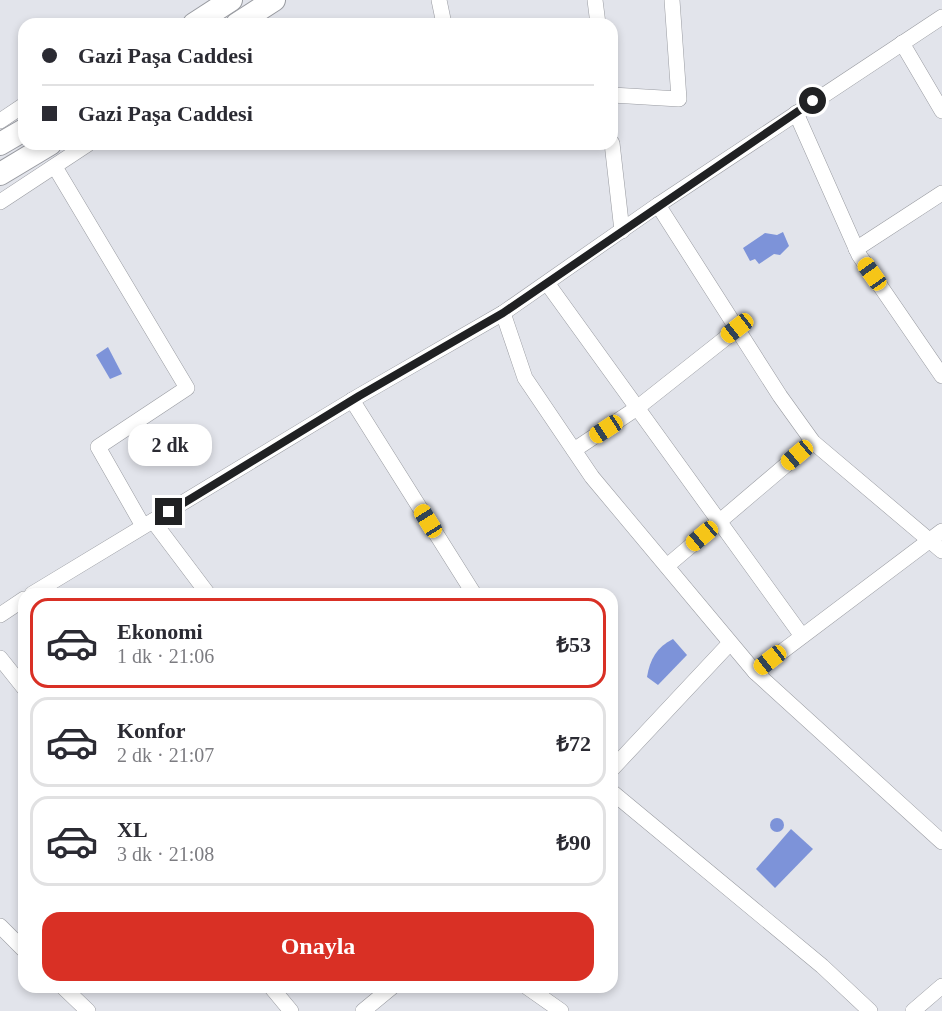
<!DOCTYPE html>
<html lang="tr">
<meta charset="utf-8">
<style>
:root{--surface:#fff;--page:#f7f7f7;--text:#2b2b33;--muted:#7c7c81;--line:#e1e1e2;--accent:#d93025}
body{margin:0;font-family:Georgia,serif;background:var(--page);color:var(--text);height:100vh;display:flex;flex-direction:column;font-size:22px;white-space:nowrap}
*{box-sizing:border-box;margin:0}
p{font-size:20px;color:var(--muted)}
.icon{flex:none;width:33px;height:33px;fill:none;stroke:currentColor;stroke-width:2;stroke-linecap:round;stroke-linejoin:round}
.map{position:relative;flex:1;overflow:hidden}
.drawer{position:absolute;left:18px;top:588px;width:600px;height:405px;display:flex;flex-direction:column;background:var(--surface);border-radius:18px;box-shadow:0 3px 9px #0003}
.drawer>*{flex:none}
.banner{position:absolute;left:18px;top:18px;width:600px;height:132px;border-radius:18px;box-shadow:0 3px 9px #0003;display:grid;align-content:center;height:132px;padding:0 24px;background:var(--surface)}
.end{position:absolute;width:27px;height:27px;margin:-14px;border:8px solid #202123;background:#fff;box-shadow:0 0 0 3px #fff}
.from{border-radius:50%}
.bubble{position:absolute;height:42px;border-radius:18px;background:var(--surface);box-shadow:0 3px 9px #0003;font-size:20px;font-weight:700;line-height:42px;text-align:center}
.car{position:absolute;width:18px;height:36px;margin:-18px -9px;border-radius:8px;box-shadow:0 0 4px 2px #0007;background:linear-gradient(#f5c518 24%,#345 0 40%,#f5c518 0 76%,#345 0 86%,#f5c518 0)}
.banner b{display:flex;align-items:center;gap:21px;height:57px;font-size:22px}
.banner b+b{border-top:2px solid var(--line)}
.banner i{width:15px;height:15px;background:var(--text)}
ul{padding:10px 0 0;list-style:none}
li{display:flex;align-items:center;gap:18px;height:90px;margin:0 12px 9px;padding:0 12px;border:3px solid var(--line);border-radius:18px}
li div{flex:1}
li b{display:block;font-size:22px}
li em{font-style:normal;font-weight:700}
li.active{border-color:var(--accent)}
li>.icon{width:54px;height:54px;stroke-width:1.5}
.primary-button{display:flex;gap:12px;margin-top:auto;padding:12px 24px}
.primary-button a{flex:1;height:69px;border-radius:18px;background:var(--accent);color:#fff;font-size:24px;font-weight:700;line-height:69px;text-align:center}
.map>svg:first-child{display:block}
</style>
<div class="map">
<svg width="942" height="1011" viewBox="0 0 942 1011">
<rect width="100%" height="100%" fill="#e2e4eb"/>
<g fill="#7d93d9">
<polygon points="783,232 789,246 780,255 774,254 759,264 755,259 750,261 743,248 765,233 777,235"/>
<polygon points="108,347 122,374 110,379 96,355"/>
<path d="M 673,639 L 687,655 L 658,685 L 647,677 C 650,659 657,647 673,639 Z"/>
<circle cx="777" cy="825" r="7"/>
<polygon points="791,829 813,849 775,888 756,869"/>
</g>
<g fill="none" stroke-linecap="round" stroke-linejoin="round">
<defs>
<g id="minor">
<polyline points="439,0 444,24"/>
<polyline points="595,0 598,24"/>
<polyline points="902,43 942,111"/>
<polyline points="612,95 679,99 672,0"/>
<polyline points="796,113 859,255 942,376"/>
<polyline points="0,121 24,105"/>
<polyline points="612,143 622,231"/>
<polyline points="55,167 187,388 98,447 143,526"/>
<polyline points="0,202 88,144"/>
<polyline points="658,205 780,396 813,442 942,551"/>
<polyline points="856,249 942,193"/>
<polyline points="547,283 802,636"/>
<polyline points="503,313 525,378 592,477 755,672 942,842"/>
<polyline points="352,400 474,594"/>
<polyline points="574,450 637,408 737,329"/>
<polyline points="153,521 208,594"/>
<polyline points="667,566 813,442"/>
<polyline points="32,594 359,396 503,313 658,205 942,17"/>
<polyline points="0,615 24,599"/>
<polyline points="0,658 24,688"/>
<polyline points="755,672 942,531"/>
<polyline points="612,769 730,643"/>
<polyline points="612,792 822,966 870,1011"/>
<polyline points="0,926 24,950"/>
<polyline points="63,987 88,1011"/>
<polyline points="271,987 291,1011"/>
<polyline points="527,987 561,1011"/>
<polyline points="363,1011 392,987"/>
<polyline points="913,1011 942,986"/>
</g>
<g id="highway">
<polyline points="194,24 231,0"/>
<polyline points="237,24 274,0"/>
<polyline points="0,144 24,130"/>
<polyline points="0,174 50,144"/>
</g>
</defs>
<use href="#minor" stroke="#999ba1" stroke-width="16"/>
<use href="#highway" stroke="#999ba1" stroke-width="24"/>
<use href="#minor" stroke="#fff" stroke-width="15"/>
<use href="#highway" stroke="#fff" stroke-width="22"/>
</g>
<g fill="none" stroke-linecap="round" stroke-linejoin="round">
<polyline stroke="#202123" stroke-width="8" points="169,512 359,396 503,313 813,101"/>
</g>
</svg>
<i class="end from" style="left:813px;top:101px"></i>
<i class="end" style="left:169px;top:512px"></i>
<div class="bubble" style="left:128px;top:424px;width:84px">2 dk</div>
<i class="car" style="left:872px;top:274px;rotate:325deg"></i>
<i class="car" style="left:737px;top:328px;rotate:232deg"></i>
<i class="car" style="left:606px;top:429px;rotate:237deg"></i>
<i class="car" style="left:797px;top:455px;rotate:230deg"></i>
<i class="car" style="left:428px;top:521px;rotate:328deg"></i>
<i class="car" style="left:702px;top:536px;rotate:230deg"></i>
<i class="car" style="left:770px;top:660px;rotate:232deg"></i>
<div class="banner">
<b><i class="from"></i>Gazi Paşa Caddesi</b>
<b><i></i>Gazi Paşa Caddesi</b>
</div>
<section class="drawer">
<ul>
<li class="active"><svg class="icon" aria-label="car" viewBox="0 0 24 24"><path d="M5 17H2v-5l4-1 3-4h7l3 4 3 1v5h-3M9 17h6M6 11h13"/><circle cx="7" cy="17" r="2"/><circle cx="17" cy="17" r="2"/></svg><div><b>Ekonomi</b><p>1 dk · 21:06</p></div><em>₺53</em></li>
<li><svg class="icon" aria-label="car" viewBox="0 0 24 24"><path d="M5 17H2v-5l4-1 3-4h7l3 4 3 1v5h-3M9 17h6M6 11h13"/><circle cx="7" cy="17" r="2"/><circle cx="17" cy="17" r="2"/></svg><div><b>Konfor</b><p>2 dk · 21:07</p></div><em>₺72</em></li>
<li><svg class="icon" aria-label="car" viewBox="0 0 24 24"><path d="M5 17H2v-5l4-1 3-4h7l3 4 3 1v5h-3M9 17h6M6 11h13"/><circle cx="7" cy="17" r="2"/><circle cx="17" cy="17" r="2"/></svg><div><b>XL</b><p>3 dk · 21:08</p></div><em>₺90</em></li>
</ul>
<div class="primary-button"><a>Onayla</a></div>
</section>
</div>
